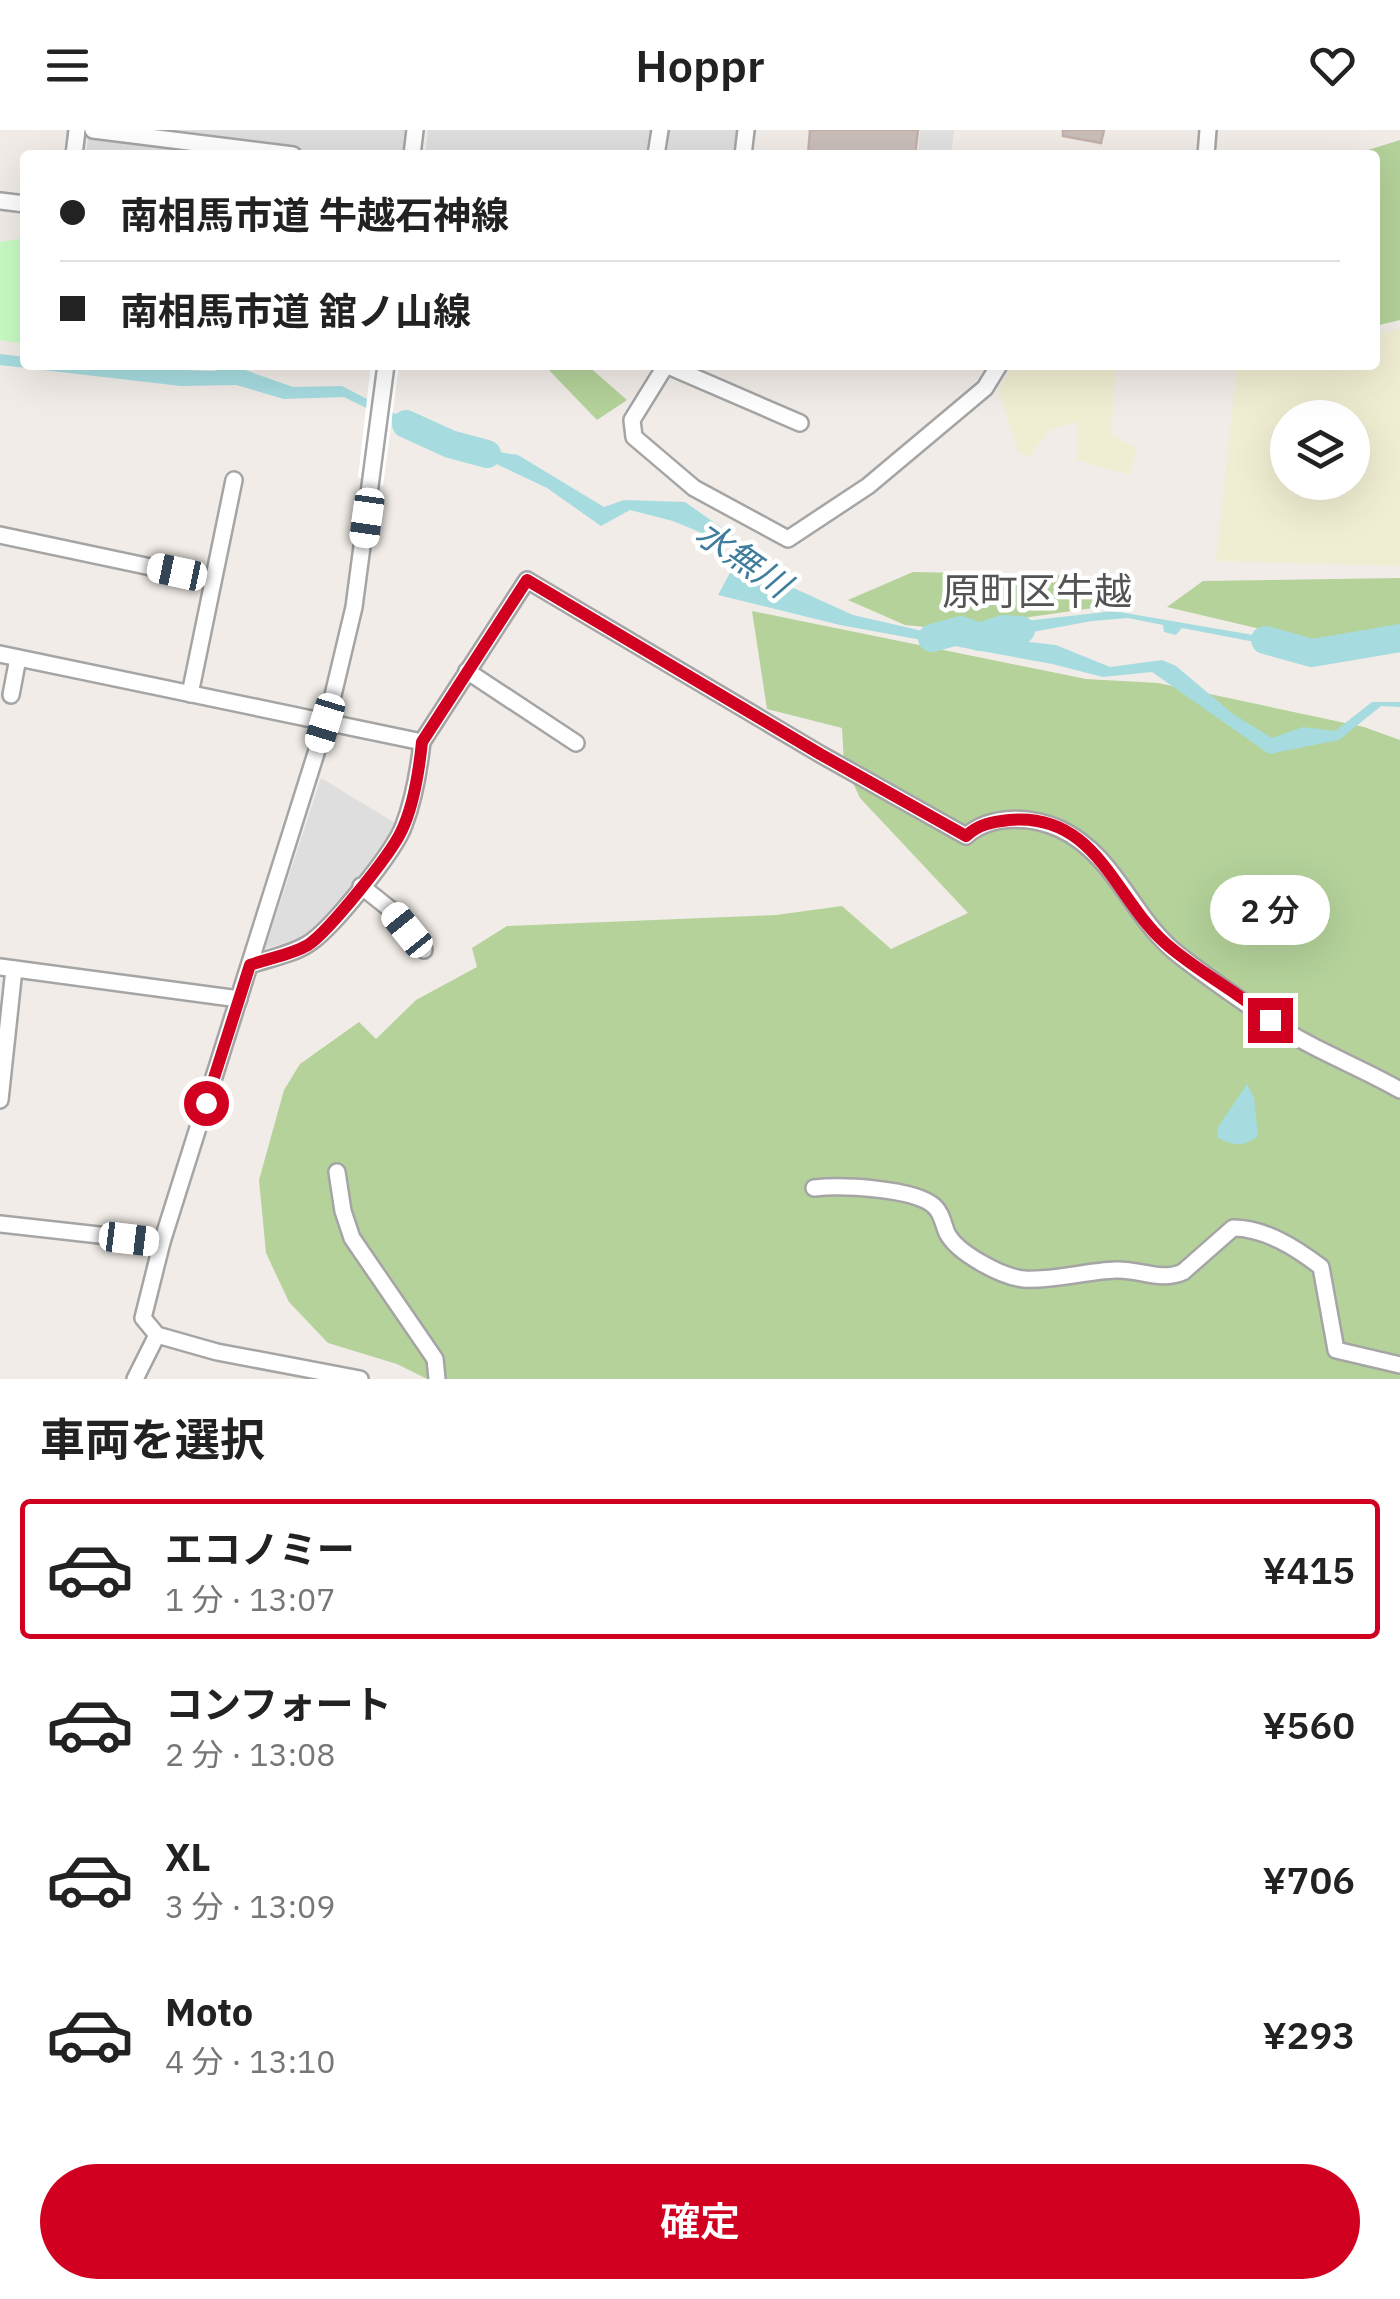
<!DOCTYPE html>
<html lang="ja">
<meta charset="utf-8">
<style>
:root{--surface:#fff;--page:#f2f2f2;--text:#222;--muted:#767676;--line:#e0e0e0;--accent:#d10021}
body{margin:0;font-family:"IBM Plex Sans","Noto Sans JP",sans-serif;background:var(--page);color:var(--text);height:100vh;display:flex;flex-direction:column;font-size:38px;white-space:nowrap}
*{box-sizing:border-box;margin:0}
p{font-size:32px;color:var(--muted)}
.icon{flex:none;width:55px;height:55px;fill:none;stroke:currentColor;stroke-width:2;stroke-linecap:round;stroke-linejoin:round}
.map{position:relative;height:1249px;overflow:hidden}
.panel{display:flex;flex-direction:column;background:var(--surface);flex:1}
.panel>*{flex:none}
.top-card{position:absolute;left:20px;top:20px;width:1360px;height:220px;border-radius:10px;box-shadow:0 10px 40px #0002;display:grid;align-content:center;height:220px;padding:0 40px;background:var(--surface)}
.buttons{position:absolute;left:1270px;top:270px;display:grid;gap:20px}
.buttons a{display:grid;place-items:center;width:100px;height:100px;border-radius:50%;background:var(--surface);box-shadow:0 10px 40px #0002;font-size:50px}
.end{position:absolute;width:45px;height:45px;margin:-22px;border:12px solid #d10021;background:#fff;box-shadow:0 0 0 5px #fff}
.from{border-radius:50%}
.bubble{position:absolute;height:70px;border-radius:35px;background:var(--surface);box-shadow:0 10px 40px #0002;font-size:32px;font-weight:600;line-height:70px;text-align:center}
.car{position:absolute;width:30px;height:60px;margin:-30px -15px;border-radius:12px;box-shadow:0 0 8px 2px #0007;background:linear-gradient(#fff 24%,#345 0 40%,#fff 0 76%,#345 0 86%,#fff 0)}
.top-card b{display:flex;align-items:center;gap:35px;height:95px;font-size:38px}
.top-card b+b{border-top:2px solid var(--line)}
.top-card i{width:25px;height:25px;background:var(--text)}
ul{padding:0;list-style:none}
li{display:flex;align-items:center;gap:30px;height:140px;margin:0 20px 15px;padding:0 20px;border:5px solid transparent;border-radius:10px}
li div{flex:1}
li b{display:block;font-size:38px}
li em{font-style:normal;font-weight:600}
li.active{border-color:var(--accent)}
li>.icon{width:90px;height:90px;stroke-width:1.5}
h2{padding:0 40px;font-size:45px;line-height:120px}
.primary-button{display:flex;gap:20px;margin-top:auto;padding:20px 40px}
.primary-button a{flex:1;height:115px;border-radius:60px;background:var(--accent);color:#fff;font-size:40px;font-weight:600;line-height:115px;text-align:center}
header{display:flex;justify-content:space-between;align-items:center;height:130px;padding:0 40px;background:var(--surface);font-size:45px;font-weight:600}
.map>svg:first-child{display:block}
</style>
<header><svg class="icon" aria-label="menu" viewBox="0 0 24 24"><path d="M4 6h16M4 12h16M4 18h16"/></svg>Hoppr<svg class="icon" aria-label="heart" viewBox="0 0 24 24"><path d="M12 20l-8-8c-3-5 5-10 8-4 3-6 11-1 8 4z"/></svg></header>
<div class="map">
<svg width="1400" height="1249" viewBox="0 0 1400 1249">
<rect width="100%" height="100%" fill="#f1ece7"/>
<g fill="#dfdede">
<polygon points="89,0 407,0 403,25 86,25"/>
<polygon points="428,0 650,0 646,25 425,25"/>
<polygon points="665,0 738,0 735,25 662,25"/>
<polygon points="321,648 400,696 357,755 313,805 265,819"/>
</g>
<g fill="#f0eed2" fill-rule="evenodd">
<path d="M 1400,199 L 1400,436 L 1216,431 L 1237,236 L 1375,235 L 1375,205 ZM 1288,288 L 1352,288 L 1352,352 L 1288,352 Z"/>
<polygon points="1012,235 1116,235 1111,305 1136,318 1130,345 1077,330 1077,292 1049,300 1030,326 1018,322 999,261"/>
</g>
<g fill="#b4d29a">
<polygon points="1400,10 1400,190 1375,196 1375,25 1352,25"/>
<polygon points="544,235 587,235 627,270 597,290"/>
<polygon points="913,442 1096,446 1093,478 946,499 905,495 848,470"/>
<polygon points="1400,448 1400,496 1315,512 1167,477 1203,451"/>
<polygon points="752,481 1086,549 1158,553 1364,597 1400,610 1400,1249 427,1249 397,1234 328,1213 289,1172 266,1123 259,1050 284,960 300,934 359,892 376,909 416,870 477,837 472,818 507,796 776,785 842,776 891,819 968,783 860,668 844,634 842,598 767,579"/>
</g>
<polygon fill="#c8fcc4" points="25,108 25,214 0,210 0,112"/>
<polygon fill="#e1e1e1" points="920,0 954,0 951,25 918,25"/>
<g fill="#a6dce0">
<polygon points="0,224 25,227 25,235 215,241 220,235 231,235 293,257 342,256 440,307 436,312 518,325 604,377 624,370 685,372 766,429 778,451 853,485 927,502 1114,481 1317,516 1400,501 1397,513 1312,523 1182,498 1176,505 1164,502 1163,495 1128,488 1092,491 1005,507 982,502 957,504 1056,515 1110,537 1162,530 1176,536 1233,584 1272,608 1303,597 1335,601 1372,572 1400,572 1400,577 1381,576 1339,610 1269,624 1152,542 1103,547 1052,534 840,495 718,465 732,439 770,448 743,420 673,391 630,380 601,396 547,358 486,329 434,312 344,267 284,269 236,255 181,256 0,235"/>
<path d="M 1247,954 L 1254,967 L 1258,1006 C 1244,1017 1235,1016 1218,1008 L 1218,997 Z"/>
</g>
<polygon fill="#fff" points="371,235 399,235 383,356 358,347"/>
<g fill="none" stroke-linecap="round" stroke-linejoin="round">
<g stroke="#a6dce0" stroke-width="28">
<polyline points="406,294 450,314 487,324"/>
<polyline points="932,508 961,500 979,507 1003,499 1021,500"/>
<polyline points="1265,510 1312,523 1400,508"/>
</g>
</g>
<g fill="#cabeba" stroke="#c4b0a8" stroke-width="2.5">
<polygon points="810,0 918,0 915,25 808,25"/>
<polygon points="1063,0 1104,0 1101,13 1063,6"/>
</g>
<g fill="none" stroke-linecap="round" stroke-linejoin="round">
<defs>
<g id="minor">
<polyline points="93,0 293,25"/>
<polyline points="74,25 77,0"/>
<polyline points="412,25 415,0"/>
<polyline points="656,25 660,0"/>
<polyline points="743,25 746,0"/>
<polyline points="1206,25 1208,0"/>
<polyline points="0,71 25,74"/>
<polyline points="666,235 632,290 634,307 694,358 788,409 868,356 985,258 999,235"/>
<polyline points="666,235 800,293"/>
<polyline points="0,405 212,450"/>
<polyline points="0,524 422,612"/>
<polyline points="467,541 576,613"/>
<polyline points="190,564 234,350"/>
<polyline points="11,565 18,528"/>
<polyline points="361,756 390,779 424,820"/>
<path d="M 250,835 C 269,828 291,825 308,814 C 331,800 395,721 404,695 C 414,669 419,639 422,612 L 527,450 L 820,624 L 966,706 C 991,684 1031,686 1060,699 C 1116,725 1132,789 1179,825 C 1208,848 1241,870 1272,892 C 1311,919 1358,936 1400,960"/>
<polyline points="0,837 239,869"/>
<polyline points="0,970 14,839"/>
<polyline points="337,1042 343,1081 352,1108 435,1229 437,1249"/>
<path d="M 814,1058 C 841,1055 914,1058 934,1076 C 942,1083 943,1094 947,1103 C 957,1123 1002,1147 1024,1149 C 1053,1151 1086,1141 1116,1140 C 1139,1139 1161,1152 1183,1142 L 1233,1098 C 1265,1098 1296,1118 1321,1137 L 1336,1220 L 1400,1235"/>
<polyline points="0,1094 162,1112"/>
<polyline points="135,1249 157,1205"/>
<polyline points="360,1249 217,1222 157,1205 143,1188 162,1112 329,582 354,477 386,235"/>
</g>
</defs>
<use href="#minor" stroke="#a5a5a5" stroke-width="20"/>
<use href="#minor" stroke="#fff" stroke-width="15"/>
</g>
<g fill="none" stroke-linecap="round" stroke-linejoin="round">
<path stroke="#d10021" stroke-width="12" d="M 206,973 L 250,835 C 269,828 291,825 308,815 C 329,801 390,725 401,702 C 414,676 419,641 422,612 L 527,450 L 820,624 L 966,706 C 979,694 992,692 1009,690 C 1096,682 1114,767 1164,812 C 1197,842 1238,861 1270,890"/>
</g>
<g text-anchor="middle" stroke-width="9" stroke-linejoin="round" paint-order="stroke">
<g font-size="35" font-style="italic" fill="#407d9d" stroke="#fff">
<text transform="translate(743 429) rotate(35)" y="12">水無川</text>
</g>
<g font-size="38" fill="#545454" stroke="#fff">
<text x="1037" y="475">原町区牛越</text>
</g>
</g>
</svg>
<div class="buttons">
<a><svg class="icon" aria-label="layers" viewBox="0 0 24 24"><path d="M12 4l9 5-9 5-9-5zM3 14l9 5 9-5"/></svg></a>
</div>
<i class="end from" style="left:206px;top:973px"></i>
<i class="end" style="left:1270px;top:890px"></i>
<div class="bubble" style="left:1210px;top:745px;width:120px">2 分</div>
<i class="car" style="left:367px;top:388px;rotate:188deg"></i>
<i class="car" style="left:177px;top:442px;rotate:282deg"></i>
<i class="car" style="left:325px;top:593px;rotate:197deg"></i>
<i class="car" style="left:407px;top:800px;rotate:321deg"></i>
<i class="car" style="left:129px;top:1109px;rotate:97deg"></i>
<div class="top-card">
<b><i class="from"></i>南相馬市道 牛越石神線</b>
<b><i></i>南相馬市道 舘ノ山線</b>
</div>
</div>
<section class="panel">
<h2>車両を選択</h2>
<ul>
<li class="active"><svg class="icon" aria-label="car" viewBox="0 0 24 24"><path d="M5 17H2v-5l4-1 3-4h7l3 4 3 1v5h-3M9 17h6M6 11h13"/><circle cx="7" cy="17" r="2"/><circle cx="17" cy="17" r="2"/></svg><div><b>エコノミー</b><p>1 分 · 13:07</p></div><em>¥415</em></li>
<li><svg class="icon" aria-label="car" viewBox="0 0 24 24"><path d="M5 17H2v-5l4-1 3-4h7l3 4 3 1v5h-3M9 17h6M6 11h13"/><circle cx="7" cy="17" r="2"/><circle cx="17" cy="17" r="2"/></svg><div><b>コンフォート</b><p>2 分 · 13:08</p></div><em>¥560</em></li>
<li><svg class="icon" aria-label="car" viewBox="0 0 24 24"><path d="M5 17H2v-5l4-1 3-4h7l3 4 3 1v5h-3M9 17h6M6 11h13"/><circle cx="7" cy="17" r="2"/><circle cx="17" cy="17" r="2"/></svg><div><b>XL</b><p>3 分 · 13:09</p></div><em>¥706</em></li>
<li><svg class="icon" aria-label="car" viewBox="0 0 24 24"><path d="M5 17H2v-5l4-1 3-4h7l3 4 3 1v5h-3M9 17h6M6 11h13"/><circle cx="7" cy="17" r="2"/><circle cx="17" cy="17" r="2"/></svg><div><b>Moto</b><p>4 分 · 13:10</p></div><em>¥293</em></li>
</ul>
<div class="primary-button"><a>確定</a></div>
</section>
